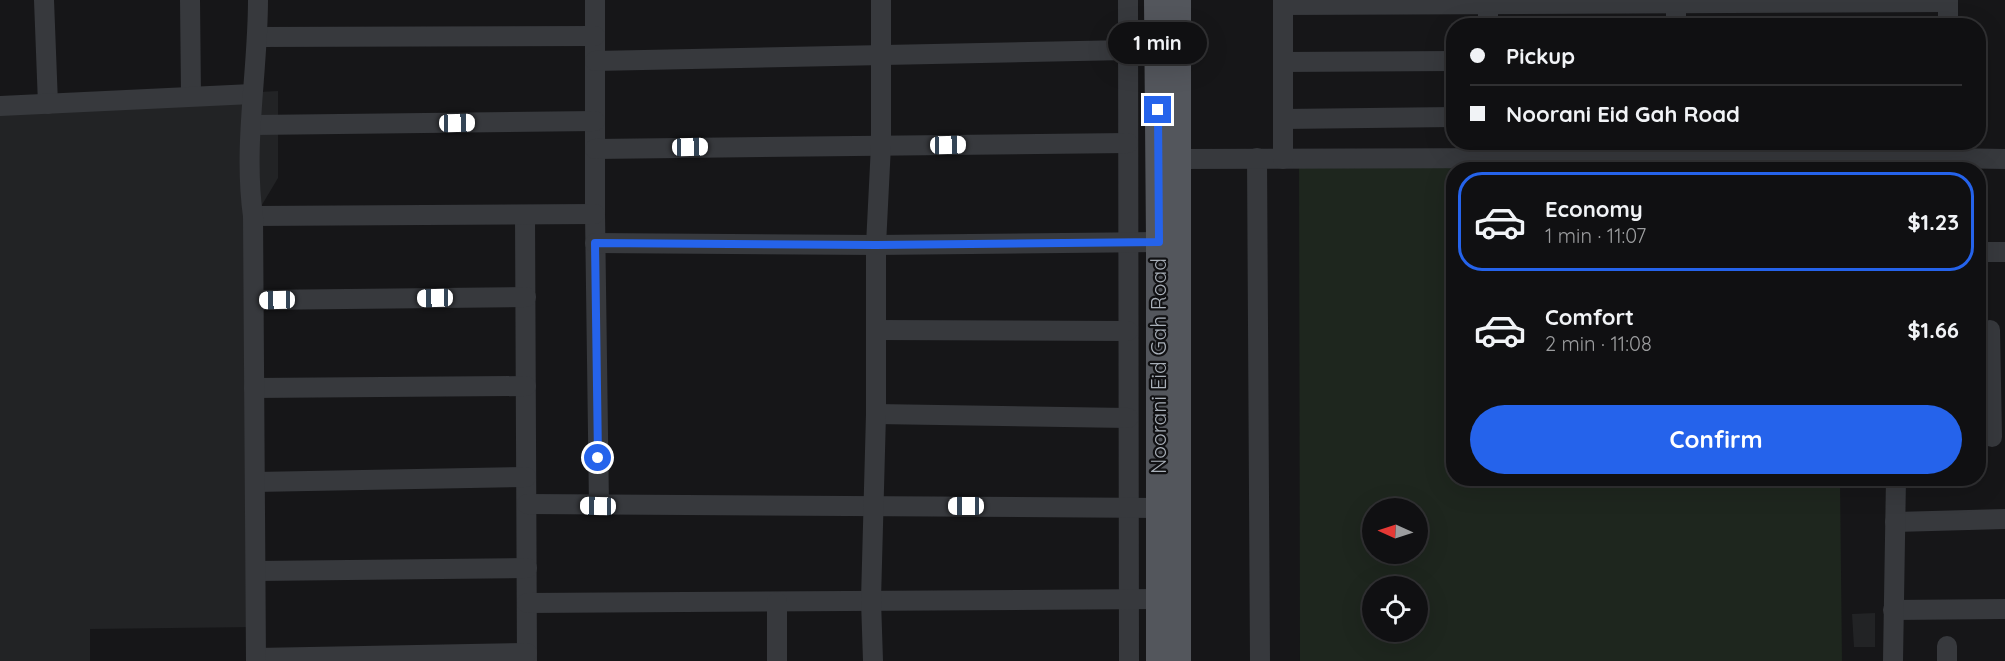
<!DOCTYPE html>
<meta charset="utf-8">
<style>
:root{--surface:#101012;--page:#1e1e20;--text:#f1f3f6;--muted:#9c9d9f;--line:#303032;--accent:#2563eb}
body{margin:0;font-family:Quicksand,sans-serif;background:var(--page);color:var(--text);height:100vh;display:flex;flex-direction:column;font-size:22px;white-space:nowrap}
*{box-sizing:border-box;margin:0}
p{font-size:20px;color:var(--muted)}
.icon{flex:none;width:33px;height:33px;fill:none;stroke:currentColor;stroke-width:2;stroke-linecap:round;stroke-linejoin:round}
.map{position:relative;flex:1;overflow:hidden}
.drawer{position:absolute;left:1446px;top:162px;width:540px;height:324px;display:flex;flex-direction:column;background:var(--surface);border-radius:24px;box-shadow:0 6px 24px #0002,0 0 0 2px var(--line)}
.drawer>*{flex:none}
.banner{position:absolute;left:1446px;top:18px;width:540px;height:132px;border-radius:24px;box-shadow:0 6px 24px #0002,0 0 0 2px var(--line);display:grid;align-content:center;height:132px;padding:0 24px;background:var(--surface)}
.needle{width:39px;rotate:273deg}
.fabs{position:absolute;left:1362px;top:498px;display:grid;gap:12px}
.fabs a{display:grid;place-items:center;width:66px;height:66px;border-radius:50%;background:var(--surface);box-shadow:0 6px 24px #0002,0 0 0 2px var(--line);font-size:30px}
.end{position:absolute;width:27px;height:27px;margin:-14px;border:8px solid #2563eb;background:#fff;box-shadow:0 0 0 3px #fff}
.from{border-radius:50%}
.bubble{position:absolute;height:42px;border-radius:21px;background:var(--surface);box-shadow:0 6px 24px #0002,0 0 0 2px var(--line);font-size:20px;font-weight:700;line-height:42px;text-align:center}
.car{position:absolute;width:18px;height:36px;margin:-18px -9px;border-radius:8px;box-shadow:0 0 4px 2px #0007;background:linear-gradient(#fff 24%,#345 0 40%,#fff 0 76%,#345 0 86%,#fff 0)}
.banner b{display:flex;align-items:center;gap:21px;height:57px;font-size:22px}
.banner b+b{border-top:2px solid var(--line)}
.banner i{width:15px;height:15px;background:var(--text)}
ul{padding:10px 0 0;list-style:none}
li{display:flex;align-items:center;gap:18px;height:99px;margin:0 12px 9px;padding:0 12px;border:3px solid transparent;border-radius:24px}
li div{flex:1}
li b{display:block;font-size:22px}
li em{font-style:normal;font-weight:700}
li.selected{border-color:var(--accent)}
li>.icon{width:54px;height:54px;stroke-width:1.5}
.cta{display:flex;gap:12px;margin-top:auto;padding:12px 24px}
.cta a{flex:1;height:69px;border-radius:36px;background:var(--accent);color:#fff;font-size:24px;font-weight:700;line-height:69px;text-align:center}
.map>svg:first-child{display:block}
</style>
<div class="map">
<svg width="2005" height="661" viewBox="0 0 2005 661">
<rect width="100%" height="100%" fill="#161618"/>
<g fill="#222325">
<polygon points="278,91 278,178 253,220 256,627 90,629 90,661 0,661 0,106"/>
<polygon points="1875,613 1875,647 1854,647 1852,614"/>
</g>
<path fill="#1e261e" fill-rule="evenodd" d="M 1836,158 L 1836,170 L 1454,170 L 1454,478 L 1840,479 L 1842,661 L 1300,661 L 1299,159 ZM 1372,508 L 1418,508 L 1418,554 L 1372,554 ZM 1372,586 L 1418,586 L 1418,632 L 1372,632 Z"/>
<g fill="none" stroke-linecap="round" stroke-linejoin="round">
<g stroke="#37393d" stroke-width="20">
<polyline points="44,0 48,104"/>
<polyline points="190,0 191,96"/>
<polyline points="595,0 595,214 599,506"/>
<polyline points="1128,0 1129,661"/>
<polyline points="1283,5 1948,2"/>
<polyline points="1488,26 1488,0"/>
<polyline points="1676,26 1676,0"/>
<polyline points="1948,26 1948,0"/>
<polyline points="258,37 595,36"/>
<polyline points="595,61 1128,50"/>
<polyline points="1283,62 1454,61"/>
<polyline points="0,106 252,94"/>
<polyline points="1283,119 1454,117"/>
<polyline points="251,125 595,121"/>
<polyline points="595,149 1128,143"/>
<polyline points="1257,158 1260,661"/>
<polyline points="1179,159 1892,157 2005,159"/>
<polyline points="1283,159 1283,0"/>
<polyline points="525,215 527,661"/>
<polyline points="253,216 595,214"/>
<polyline points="595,243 876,245 1159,242"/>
<polyline points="1978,252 2005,252"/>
<polyline points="254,300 526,297"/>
<polyline points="876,330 1128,331"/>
<polyline points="1990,330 1992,437"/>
<polyline points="254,388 526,386"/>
<polyline points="876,414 1128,418"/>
<polyline points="255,482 526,477"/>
<polyline points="527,504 1159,508"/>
<polyline points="1895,522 2005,519"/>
<polyline points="256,571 527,568"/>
<polyline points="527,603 1160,599"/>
<polyline points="1893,610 2005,609"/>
<polyline points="256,658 527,653"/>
<path d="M 256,661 L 253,216 C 243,145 258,72 258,0"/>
<polyline points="777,661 777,602"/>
<polyline points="873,661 871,600 876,414 876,245 881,145 881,0"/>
<polyline points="1893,661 1896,478"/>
<polyline points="1947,661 1947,646"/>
</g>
<g stroke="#53565c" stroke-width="26">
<polyline points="1157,0 1159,242 1159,661"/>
<polyline points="1178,661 1178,0"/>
</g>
</g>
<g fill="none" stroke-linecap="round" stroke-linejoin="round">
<polyline stroke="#2563eb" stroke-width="8" points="598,458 595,243 876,245 1159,242 1158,110"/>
</g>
<g text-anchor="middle" stroke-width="4.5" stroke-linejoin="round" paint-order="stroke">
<g font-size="21" fill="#a8afb8" stroke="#111113">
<text transform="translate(1159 366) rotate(-90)" y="7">Noorani Eid Gah Road</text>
</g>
</g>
</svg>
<div class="fabs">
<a><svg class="needle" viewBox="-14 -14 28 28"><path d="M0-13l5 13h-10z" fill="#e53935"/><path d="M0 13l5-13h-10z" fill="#9c9d9f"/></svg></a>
<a><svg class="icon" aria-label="locate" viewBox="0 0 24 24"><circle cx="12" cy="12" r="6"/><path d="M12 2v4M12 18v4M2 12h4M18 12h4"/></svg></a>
</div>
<i class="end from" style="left:598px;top:458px"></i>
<i class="end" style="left:1158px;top:110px"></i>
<div class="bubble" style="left:1108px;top:22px;width:99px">1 min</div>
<i class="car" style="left:457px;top:123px;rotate:89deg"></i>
<i class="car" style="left:948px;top:145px;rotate:89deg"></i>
<i class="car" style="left:690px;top:147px;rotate:89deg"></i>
<i class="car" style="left:435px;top:298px;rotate:269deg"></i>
<i class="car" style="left:277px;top:300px;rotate:269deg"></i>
<i class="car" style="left:598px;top:506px;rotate:271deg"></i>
<i class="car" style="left:966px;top:506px;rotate:270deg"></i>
<div class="banner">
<b><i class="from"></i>Pickup</b>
<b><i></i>Noorani Eid Gah Road</b>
</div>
<section class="drawer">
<ul>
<li class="selected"><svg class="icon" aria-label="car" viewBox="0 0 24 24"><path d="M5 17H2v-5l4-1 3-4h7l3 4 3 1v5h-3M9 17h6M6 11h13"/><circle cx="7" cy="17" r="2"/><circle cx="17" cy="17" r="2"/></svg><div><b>Economy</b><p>1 min · 11:07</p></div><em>$1.23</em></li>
<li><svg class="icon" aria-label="car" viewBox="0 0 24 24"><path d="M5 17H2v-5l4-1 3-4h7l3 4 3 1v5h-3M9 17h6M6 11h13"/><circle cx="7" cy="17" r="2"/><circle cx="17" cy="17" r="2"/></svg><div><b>Comfort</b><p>2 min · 11:08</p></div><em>$1.66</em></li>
</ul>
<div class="cta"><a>Confirm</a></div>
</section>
</div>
